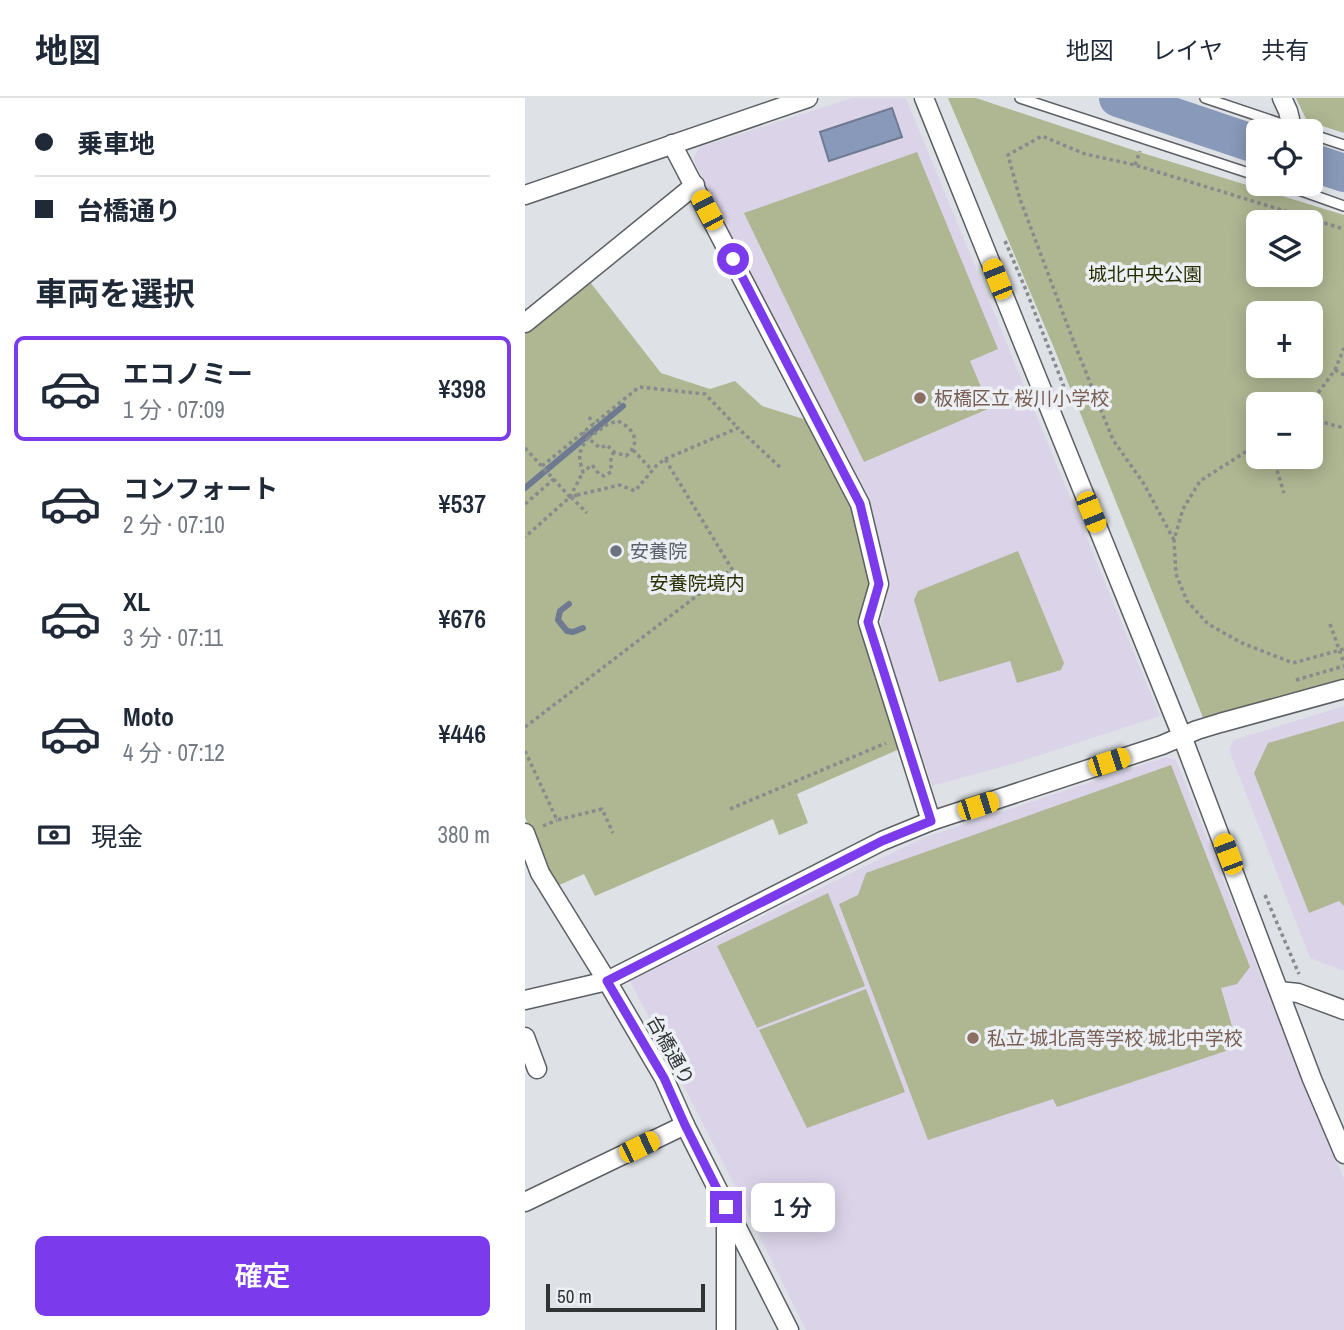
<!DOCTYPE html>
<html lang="ja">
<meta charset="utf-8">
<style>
:root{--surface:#fff;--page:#f6f6f7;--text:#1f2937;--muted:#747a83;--line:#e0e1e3;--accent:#7c3aed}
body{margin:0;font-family:"Archivo Narrow","Noto Sans JP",sans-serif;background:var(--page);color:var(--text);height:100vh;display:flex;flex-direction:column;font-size:26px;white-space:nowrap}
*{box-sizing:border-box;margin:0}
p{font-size:23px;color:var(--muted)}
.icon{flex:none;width:38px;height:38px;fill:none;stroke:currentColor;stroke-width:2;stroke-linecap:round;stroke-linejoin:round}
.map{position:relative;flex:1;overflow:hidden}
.sheet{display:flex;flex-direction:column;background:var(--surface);width:525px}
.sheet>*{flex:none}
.banner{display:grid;align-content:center;height:154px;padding:0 35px;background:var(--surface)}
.tools{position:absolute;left:721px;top:21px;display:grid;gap:14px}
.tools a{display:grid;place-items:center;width:77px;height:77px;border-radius:10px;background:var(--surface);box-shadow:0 4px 18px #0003;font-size:35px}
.scale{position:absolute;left:21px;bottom:18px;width:159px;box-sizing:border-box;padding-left:7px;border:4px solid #313334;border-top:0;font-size:19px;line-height:24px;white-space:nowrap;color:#313334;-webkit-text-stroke:5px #eceff3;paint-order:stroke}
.end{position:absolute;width:32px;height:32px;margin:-16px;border:9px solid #7c3aed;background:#fff;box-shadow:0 0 0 4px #fff}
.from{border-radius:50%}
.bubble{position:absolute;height:49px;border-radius:10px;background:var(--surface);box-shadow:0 4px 18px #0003;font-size:23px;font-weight:600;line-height:49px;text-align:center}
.car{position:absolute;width:21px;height:42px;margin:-21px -10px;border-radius:9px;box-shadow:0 0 5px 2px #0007;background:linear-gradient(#f5c518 24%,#345 0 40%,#f5c518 0 76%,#345 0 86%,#f5c518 0)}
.banner b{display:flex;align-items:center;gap:24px;height:66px;font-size:26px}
.banner b+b{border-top:2px solid var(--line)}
.banner i{width:18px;height:18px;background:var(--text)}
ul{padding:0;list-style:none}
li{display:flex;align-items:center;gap:21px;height:105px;margin:0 14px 10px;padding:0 21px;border:4px solid transparent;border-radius:10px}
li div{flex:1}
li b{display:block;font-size:26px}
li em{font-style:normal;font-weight:600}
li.current{border-color:var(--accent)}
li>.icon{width:63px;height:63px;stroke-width:1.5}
h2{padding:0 35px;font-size:32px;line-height:84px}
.pay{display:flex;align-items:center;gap:18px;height:77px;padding:0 35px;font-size:26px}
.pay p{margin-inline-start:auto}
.primary-button{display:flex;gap:14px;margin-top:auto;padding:14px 35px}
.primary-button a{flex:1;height:80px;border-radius:10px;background:var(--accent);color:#fff;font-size:28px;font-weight:600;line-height:80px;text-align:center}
header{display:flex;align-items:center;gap:42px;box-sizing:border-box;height:98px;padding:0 35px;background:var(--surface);border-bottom:2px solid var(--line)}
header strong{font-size:33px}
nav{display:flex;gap:38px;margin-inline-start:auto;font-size:24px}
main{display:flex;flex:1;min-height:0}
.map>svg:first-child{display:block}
</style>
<header>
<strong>地図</strong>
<nav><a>地図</a><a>レイヤ</a><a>共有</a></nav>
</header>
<main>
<section class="sheet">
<div class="banner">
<b><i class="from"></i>乗車地</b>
<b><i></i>台橋通り</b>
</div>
<h2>車両を選択</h2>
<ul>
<li class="current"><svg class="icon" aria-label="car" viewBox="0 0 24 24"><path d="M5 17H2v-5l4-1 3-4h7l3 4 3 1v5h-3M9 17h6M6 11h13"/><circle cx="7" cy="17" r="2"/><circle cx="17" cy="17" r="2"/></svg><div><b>エコノミー</b><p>1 分 · 07:09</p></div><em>¥398</em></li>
<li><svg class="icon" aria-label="car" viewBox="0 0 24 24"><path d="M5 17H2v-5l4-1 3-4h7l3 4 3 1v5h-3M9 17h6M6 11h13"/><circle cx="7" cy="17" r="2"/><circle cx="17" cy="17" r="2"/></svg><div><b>コンフォート</b><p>2 分 · 07:10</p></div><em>¥537</em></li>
<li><svg class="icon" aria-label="car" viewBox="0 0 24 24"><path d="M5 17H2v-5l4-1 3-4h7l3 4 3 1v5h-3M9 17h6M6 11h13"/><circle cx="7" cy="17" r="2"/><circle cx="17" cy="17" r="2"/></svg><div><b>XL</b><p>3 分 · 07:11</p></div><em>¥676</em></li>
<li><svg class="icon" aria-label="car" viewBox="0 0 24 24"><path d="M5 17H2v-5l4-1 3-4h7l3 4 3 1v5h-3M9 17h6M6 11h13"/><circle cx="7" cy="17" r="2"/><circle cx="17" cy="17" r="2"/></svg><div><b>Moto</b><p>4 分 · 07:12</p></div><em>¥446</em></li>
</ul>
<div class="pay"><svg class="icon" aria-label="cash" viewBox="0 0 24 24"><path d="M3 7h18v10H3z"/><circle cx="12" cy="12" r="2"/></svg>現金<p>380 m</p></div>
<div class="primary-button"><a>確定</a></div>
</section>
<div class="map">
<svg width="819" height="1232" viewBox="0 0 819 1232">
<rect width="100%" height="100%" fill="#dee2e6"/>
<g fill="#dbd4e9">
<polygon points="327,0 381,0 635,618 491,665 407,688 355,530 365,485 342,408 230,193 168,60 175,49"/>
<polygon points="819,608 819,873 785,860 704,652 709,642"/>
<polygon points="641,659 651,662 783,997 819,1081 819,1232 281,1232 199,1067 105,883 398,740"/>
</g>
<g fill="#aeb692" fill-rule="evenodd">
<path d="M 423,0 L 451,0 L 614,54 L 819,117 L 819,582 L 679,622 L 529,250 ZM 733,124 L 786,124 L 786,177 L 733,177 ZM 733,215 L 786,215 L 786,268 L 733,268 ZM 733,306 L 786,306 L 786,359 L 733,359 Z"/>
<polygon points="771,0 819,0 819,35 782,23"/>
<polygon points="392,54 473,251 445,263 465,310 339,364 219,115"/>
<polygon points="65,184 136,275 185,291 210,283 237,308 288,324 331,408 349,482 340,521 379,649 272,696 283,725 254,737 248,721 70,798 59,776 32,788 18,764 0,719 0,209 8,228"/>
<polygon points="493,453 539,565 536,572 492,585 485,563 414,584 389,502 393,493"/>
<polygon points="819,623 819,808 814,803 784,815 729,675 743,645"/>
<polygon points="646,667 725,869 712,886 696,890 713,949 532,1009 528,1001 403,1042 314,806 333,797 341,775"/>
<polygon points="303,795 340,888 232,930 192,848"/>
<polygon points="341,891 380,994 282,1030 234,932"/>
</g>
<polygon fill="#8899b9" stroke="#6e7a91" stroke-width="2" points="367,10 377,39 304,63 295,34"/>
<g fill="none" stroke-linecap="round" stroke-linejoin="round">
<g stroke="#6e7a91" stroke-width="6">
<polyline points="0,390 98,308"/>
<polyline points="44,506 35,513 33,522 42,533 48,534 58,530"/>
</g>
<g stroke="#8899b9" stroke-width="38">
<polyline points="593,0 733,47"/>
<polyline points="786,64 819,75"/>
</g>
<defs>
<g id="lane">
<polyline points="495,0 733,78"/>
<polyline points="680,0 778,33"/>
<polyline points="786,36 819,47"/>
<polyline points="757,86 819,108"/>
</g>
<g id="street">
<polyline points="399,0 657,638 787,981 819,1056"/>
<polyline points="757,0 763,13 765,21"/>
<polyline points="147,46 335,406 354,486 343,524 406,723"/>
<polyline points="0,97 283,0"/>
<polyline points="0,225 170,87"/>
<polyline points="0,735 15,775 82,883 139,980 160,1027 264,1232"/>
<polyline points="754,893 773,895 819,912"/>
<polyline points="0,902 82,883 357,743 406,723 637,647 672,632 695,625 819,591"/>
<polyline points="0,939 12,971"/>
<polyline points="0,1104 160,1027"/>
<polyline points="201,1232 201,1112"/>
</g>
</defs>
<use href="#lane" stroke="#5c5f63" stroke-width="12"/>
<use href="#street" stroke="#5c5f63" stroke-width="21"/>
<g stroke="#888b8d" stroke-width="3.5" stroke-dasharray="3.5 3.5" stroke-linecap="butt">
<polyline points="610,67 615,53"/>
<polyline points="480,143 501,192 539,289"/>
<polyline points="810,272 819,277"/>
<polyline points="785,306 810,272 819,250"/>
<polyline points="64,319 69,326"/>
<polyline points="786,321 819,330"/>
<path d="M 93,323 C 109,331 117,344 101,358 L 89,354 L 82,347 L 75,350 L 63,340 L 83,326 Z"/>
<path d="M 58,334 L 63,340 C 53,354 53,358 58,374 L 67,367 L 74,376 L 79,378 L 86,374 L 86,359 L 89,354"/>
<polyline points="733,346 675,383 658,411 649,442 651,476 662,503 683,526 717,545 768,565 819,551"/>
<polyline points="0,350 45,399 0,439"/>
<polyline points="108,352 127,372"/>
<polyline points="748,359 759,395"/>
<polyline points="140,361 213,330 257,371"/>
<polyline points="17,368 114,289 180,296 213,330"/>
<polyline points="52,397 45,399 58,374"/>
<polyline points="46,399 62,415"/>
<polyline points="0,406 29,381"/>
<polyline points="649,442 619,386 588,342 548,242 495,101 483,57 517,38 560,56 610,67 819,131"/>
<polyline points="805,526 819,565"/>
<polyline points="771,582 819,568"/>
<polyline points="0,629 207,471 140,361 131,368 110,393 95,387 52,397"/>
<polyline points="0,653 32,722 77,711 88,735"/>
<polyline points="205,711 361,645"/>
<polyline points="18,728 32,722"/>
<polyline points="740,797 774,876"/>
</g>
<use href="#lane" stroke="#fff" stroke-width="9"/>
<use href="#street" stroke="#fff" stroke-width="18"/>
</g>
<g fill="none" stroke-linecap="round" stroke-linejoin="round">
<polyline stroke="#7c3aed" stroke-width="9" points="201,1109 160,1027 139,980 82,883 357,743 406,723 343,524 354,486 335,406 208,161"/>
</g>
<g fill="#8d6e63" stroke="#eceff3" stroke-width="2.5">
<circle cx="395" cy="300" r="7"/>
<circle cx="448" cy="940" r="7"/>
</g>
<circle fill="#6b7280" stroke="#eceff3" stroke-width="2.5" cx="91" cy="453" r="7"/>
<g text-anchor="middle" stroke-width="7" stroke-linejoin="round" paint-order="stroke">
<g font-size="19" fill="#282f02" stroke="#eceff3">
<text x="620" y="183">城北中央公園</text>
<text x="172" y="492">安養院境内</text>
</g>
<g font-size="19" fill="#785e54" stroke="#eceff3" text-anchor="start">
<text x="409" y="307">板橋区立 桜川小学校</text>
<text x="462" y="947">私立 城北高等学校 城北中学校</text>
</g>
<g font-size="19" fill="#5b616d" stroke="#eceff3" text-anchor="start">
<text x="105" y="460">安養院</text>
</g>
<g font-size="19" fill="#313334" stroke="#eceff3">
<text transform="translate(146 952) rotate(61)" y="7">台橋通り</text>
</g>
</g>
</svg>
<div class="tools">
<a><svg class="icon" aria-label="locate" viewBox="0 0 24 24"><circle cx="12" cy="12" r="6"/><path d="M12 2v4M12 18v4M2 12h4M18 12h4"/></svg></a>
<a><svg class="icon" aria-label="layers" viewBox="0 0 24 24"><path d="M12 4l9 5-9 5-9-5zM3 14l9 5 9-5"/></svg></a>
<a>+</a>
<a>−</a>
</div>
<div class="scale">50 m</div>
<i class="end from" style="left:208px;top:161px"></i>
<i class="end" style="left:201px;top:1109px"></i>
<div class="bubble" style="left:226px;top:1085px;width:84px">1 分</div>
<i class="car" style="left:182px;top:112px;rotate:332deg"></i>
<i class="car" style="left:472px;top:181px;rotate:338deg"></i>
<i class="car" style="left:566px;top:414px;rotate:158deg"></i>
<i class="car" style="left:584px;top:664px;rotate:72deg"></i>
<i class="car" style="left:453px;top:708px;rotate:72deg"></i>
<i class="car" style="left:703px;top:756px;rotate:339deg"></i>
<i class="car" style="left:114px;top:1049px;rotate:64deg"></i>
</div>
</main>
